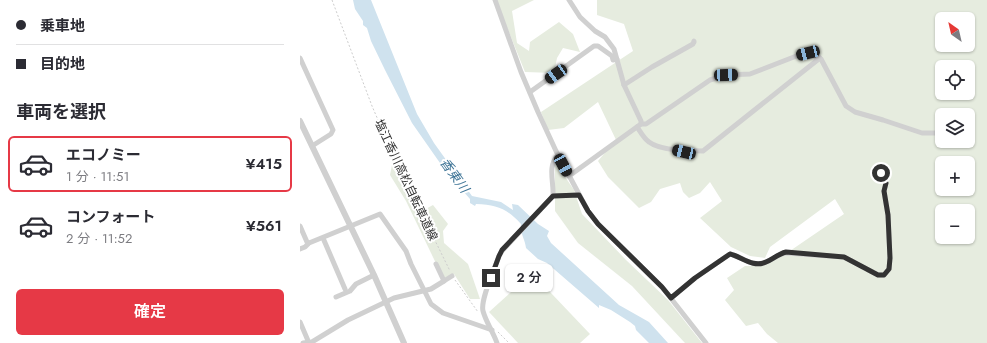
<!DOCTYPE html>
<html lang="ja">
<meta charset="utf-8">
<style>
:root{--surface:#fff;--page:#f7f7f7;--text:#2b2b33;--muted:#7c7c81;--line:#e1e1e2;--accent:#e63946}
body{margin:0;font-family:Jost,"Noto Sans JP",sans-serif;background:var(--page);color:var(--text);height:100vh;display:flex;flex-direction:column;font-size:15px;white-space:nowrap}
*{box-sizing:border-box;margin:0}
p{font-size:13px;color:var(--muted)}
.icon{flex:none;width:22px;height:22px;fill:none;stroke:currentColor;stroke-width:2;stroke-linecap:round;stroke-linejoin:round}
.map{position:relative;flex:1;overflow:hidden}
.drawer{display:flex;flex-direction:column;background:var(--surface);width:300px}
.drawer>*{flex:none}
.banner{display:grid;align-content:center;height:88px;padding:0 16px;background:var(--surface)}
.needle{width:26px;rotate:326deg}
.fabs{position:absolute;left:635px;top:12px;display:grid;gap:8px}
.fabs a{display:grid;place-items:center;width:40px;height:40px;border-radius:6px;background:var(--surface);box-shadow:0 1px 3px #0004;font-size:20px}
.end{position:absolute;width:18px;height:18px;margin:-9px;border:5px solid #333;background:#fff;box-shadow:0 0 0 2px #fff}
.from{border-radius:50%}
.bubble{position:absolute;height:28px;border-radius:6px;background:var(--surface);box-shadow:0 1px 3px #0004;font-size:13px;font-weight:600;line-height:28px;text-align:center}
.car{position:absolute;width:12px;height:24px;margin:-12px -6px;border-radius:5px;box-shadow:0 0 3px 1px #0007;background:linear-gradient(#222 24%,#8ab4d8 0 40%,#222 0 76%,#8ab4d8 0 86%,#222 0)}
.banner b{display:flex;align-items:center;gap:14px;height:38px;font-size:15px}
.banner b+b{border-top:1px solid var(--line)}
.banner i{width:10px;height:10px;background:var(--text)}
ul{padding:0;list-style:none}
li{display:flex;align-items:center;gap:12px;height:56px;margin:0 8px 6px;padding:0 8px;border:2px solid transparent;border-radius:6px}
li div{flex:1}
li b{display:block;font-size:15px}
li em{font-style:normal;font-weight:600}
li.current{border-color:var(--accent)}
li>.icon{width:36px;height:36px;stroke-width:1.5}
h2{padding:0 16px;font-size:18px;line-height:48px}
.action{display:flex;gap:8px;margin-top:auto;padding:8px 16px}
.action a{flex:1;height:46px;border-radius:6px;background:var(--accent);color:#fff;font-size:16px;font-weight:600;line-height:46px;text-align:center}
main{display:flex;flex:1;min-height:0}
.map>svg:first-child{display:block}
</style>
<main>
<section class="drawer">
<div class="banner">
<b><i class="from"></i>乗車地</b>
<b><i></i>目的地</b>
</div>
<h2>車両を選択</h2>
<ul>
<li class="current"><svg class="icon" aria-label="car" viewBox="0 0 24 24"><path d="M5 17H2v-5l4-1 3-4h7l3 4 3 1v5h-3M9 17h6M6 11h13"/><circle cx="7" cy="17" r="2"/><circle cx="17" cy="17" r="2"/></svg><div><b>エコノミー</b><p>1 分 · 11:51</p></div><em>¥415</em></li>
<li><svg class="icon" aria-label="car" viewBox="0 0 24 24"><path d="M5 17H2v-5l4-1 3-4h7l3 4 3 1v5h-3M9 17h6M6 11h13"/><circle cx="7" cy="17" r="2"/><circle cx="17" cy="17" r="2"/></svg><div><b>コンフォート</b><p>2 分 · 11:52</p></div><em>¥561</em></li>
</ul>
<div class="action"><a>確定</a></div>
</section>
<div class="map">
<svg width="687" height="343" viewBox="0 0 687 343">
<rect width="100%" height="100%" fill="#fff"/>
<g fill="#e6ecdf" fill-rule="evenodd">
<polygon points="196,0 234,0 212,11 217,43 229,51 230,42 259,22 273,34 280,52 263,48 257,58 254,73 225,72"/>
<path d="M 297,0 L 687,0 L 687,343 L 478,343 L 467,334 L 458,323 L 446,326 L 425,300 L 434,290 L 427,278 L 445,266 L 463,266 L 484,255 L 544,214 L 535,199 L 470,247 L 465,258 L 450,256 L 431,247 L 400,218 L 422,201 L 410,182 L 400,193 L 389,198 L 383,192 L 380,183 L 360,189 L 351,202 L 339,208 L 308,177 L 298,161 L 308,149 L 317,142 L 298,102 L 264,128 L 248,130 L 241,112 L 333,51 L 324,24 L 297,15 ZM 642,19 L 668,19 L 668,45 L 642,45 ZM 642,67 L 668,67 L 668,93 L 642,93 ZM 642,115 L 668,115 L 668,141 L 642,141 ZM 642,163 L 668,163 L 668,189 L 642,189 ZM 642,211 L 668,211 L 668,237 L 642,237 Z"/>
<polygon points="93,160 111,198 122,211 133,205 148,224 143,231 144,243 168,264 180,299 170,299 154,274 144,280 106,201 90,175"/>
<polygon points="255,162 274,190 282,214 326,260 368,300 402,343 385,343 332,286 278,243 255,211"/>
<polygon points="232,273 290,334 280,343 218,343 189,312"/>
</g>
<path fill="#cfe2ee" d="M 53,0 L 71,0 L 117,114 L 134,143 L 172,196 L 201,202 L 213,210 L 212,204 L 218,205 L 238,224 L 249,231 L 247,236 L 251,243 L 319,305 L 349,322 L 368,343 L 349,343 L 336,330 L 335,326 L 330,322 L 311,310 L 299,305 L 299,308 L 247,263 L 238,259 L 226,248 C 225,239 220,234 221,224 C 206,208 197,205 176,204 L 175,206 L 170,203 L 170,199 L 147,173 L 112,123 L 85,70 L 71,41 L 67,28 L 63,25 L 63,21 L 55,9 Z"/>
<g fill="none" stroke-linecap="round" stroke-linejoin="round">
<g stroke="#cdcdcd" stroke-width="1" stroke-dasharray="2 2" stroke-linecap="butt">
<polyline points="32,0 72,106 94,157 150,271"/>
<polyline points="155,280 178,312"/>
<polyline points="198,332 209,343"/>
</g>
<g stroke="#d0d0d0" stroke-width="5">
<polyline points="195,0 221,72 238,112 256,151 288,211 298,224 362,287 406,343"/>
<polyline points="0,58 33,130 31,134 12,146"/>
<polyline points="324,85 352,67 393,44 394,41 394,42"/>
<polyline points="230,92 294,46 298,46 312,56 313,60 317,59"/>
<polyline points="341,124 346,124 410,80 426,75 450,74 499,55 508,53 521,59 546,106 555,112 583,120 622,133 642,133"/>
<path d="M 337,127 C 340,131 344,139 349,142 C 361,151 389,151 403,151 L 520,58"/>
<polyline points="269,176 341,124 341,121 324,85 314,49 305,37 295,31 280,17 269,0"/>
<polyline points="253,196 279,195"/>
<polyline points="0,226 7,242 9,243"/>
<polyline points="23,238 45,289"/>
<polyline points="0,249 5,247 9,243 80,214 106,251 111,264 131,304 143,313 192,330"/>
<polyline points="144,281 152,276"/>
<polyline points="36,297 50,291 56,284 74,275"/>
<path d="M 371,298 L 395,278 L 430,254 C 442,257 453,268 466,262 C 473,259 478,254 486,253 L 544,257 L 578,275 L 584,275 L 589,269 L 590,258 L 588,215 L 584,191 L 586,183 L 581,173"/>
<polyline points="0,322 9,343"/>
<polyline points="3,343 12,342 48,320 94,298 131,289 144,281 136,264"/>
<path d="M 197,343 C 193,332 186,322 183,311 C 180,300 195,268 199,256 L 202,251 L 253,196 C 254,181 247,167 258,155"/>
</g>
<polyline stroke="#d0d0d0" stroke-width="6" points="0,121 74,275 104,343"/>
</g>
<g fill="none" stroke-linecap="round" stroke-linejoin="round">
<path stroke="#333" stroke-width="5" d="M 191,278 L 199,256 L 202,250 L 253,196 L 279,195 L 288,211 L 298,224 L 362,287 L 371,298 L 395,278 L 430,254 C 442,257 453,268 466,262 C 473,259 478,254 486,252 L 544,257 L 578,275 L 584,275 L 589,269 L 590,258 L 588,215 L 584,191 L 586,183 L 581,173"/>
</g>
<g text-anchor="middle" stroke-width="4" stroke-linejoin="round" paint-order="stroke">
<g font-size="12" fill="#333" stroke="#fff">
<text transform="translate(106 180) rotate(65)" y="4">塩江香川高松自転車道線</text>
</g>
<g font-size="13" font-style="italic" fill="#3f7597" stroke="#fff">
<text transform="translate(155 175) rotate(54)" y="5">香東川</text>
</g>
</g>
</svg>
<div class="fabs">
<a><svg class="needle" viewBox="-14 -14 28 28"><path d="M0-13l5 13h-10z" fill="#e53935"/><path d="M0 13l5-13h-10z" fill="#7c7c81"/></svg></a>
<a><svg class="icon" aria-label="locate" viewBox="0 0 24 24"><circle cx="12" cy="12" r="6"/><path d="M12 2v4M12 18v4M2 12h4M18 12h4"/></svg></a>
<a><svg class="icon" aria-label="layers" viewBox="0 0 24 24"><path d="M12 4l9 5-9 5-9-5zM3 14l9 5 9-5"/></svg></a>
<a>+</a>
<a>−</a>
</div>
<i class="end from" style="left:581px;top:173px"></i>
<i class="end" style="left:191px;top:278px"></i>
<div class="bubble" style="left:205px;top:264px;width:48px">2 分</div>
<i class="car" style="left:508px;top:53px;rotate:256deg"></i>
<i class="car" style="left:256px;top:74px;rotate:235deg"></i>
<i class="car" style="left:426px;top:75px;rotate:88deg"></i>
<i class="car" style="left:384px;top:152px;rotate:283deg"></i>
<i class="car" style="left:263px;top:165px;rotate:152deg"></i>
</div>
</main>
